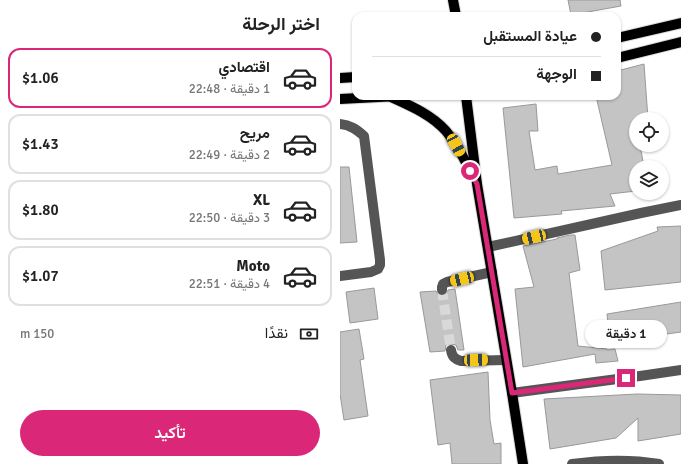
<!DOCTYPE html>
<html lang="ar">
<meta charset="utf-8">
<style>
:root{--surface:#fff;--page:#f2f2f2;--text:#222;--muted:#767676;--line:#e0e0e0;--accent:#db2777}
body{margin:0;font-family:Signika,Vazirmatn,sans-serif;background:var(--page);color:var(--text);direction:rtl;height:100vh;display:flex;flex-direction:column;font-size:15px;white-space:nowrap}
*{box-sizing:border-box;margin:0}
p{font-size:13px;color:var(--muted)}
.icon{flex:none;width:22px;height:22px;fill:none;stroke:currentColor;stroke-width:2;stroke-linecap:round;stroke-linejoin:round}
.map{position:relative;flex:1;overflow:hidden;direction:ltr}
.details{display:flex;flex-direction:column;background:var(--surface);width:340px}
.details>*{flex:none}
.hud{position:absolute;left:12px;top:12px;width:269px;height:88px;border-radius:12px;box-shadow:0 1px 3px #0004;direction:rtl;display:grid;align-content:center;height:88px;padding:0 20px;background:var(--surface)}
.buttons{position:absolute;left:289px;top:112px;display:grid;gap:8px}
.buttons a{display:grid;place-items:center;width:40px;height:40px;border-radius:50%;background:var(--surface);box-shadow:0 1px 3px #0004;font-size:20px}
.end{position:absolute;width:18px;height:18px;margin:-9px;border:5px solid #db2777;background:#fff;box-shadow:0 0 0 2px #fff}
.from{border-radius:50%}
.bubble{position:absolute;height:28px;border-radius:14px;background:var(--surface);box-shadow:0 1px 3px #0004;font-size:13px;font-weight:600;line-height:28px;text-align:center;direction:rtl}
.car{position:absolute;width:12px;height:24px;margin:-12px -6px;border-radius:5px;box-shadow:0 0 3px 1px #0007;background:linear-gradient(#f5c518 24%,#345 0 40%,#f5c518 0 76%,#345 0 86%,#f5c518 0)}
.hud b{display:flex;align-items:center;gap:14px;height:38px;font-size:15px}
.hud b+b{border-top:1px solid var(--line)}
.hud i{width:10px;height:10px;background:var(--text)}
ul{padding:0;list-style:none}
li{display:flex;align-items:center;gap:12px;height:60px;margin:0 8px 6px;padding:0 12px;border:2px solid var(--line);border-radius:12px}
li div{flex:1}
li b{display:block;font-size:15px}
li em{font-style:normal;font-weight:600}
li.active{border-color:var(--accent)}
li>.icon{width:36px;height:36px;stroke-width:1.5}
h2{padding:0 20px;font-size:18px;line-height:48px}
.pay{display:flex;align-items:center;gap:10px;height:44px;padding:0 20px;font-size:15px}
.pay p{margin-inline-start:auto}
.action{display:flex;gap:8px;margin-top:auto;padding:8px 20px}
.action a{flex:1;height:46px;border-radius:24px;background:var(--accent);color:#fff;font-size:16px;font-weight:600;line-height:46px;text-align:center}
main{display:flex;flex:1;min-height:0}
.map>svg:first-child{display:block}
</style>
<main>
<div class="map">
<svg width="341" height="464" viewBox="0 0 341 464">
<rect width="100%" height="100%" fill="#fff"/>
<g fill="#c4c4c4" stroke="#999">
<polygon points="228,0 280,0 281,6 231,15"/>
<polygon points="304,64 308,119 296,119 296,145 300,145 304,167 296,167 296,191 270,194 275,206 221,211 222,214 174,218 163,108 196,104 198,131 189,131 195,170 217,166 218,174 272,165 256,96 277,96 277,71"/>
<polygon points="0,167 9,167 17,242 0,243"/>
<polygon points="341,226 341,282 265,290 261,251 318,231 317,227"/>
<polygon points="230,235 235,235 240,270 229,273 238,346 267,349 267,350 275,349 278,361 256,363 255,354 183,367 175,289 194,287 183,246 217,239 217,238"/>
<polygon points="34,288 38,319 10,323 6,292"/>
<polygon points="115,289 124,350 118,350 116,345 110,344 106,345 105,351 90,352 80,292 96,291 98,295 102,296 107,294 108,290"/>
<polygon points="341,302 341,332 270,342 267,314"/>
<polygon points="19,329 24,359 20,360 28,416 4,420 0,394 0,332"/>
<polygon points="148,372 150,420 154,444 161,443 161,464 112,464 110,443 98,445 90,380"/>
<polygon points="297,394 341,395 341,434 298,441 298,418 276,438 210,449 204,399"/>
</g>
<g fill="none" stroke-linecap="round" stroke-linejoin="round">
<polyline stroke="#d9d9d9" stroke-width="10" stroke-dasharray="10 5" stroke-linecap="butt" points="102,290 111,350"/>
<defs>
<g id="major">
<polyline points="113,0 116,16"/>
<polyline points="277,38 341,23"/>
<polyline points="277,58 341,42"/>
<polyline points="0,78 16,77"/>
<polyline points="126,96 137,184 172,393 183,464"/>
<path d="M 51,97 C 71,106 92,115 106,131 C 118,145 125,161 133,176"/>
<polyline points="0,99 58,96"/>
</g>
</defs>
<use href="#major" stroke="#dbdbdb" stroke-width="12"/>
<g stroke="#555" stroke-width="10">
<path d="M 0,124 C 10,125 16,129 24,136 L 40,260 L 40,265 L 38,269 L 31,272 L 0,276"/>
<polyline points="148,247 301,213 341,205"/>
<polyline points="102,290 102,287 103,284 107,282 152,272"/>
<path d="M 111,350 C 112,357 115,359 121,361 L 166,360"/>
<polyline points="172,393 300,376 341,370"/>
<path d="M 232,464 C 261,460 290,459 319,464"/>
</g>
<use href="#major" stroke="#000" stroke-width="10"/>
</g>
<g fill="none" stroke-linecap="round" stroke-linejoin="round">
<polyline stroke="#db2777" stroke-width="5" points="130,171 137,184 172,393 286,378"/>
</g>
</svg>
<div class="buttons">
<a><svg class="icon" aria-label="locate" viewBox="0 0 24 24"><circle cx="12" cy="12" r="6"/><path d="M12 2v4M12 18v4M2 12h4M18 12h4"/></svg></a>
<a><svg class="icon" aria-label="layers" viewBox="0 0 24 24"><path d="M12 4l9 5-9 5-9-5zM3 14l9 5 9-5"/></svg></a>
</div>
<i class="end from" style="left:130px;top:171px"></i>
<i class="end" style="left:286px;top:378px"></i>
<div class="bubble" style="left:245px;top:320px;width:82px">1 دقيقة</div>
<i class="car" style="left:116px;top:145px;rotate:151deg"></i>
<i class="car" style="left:194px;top:237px;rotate:257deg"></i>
<i class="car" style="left:122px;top:279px;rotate:257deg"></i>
<i class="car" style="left:136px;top:360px;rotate:88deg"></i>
<div class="hud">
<b><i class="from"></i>عيادة المستقبل</b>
<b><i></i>الوجهة</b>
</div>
</div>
<section class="details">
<h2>اختر الرحلة</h2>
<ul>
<li class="active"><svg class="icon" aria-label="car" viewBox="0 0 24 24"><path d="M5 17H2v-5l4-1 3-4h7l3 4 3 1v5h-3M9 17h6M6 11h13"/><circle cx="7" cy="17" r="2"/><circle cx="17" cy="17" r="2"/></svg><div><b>اقتصادي</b><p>1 دقيقة · 22:48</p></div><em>$1.06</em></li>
<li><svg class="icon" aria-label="car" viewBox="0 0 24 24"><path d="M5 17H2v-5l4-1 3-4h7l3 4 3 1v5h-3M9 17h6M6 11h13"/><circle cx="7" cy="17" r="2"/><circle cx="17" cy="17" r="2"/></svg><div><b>مريح</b><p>2 دقيقة · 22:49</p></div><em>$1.43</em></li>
<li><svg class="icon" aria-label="car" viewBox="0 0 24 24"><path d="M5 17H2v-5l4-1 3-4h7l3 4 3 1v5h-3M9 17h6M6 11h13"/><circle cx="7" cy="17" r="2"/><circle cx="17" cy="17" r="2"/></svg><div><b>XL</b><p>3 دقيقة · 22:50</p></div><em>$1.80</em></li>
<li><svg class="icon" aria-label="car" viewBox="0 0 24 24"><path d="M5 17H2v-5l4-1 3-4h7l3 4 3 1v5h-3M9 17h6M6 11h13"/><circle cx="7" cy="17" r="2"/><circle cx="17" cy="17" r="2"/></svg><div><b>Moto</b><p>4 دقيقة · 22:51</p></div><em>$1.07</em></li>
</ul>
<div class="pay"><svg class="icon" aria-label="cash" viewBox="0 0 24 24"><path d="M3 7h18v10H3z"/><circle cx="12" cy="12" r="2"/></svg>نقدًا<p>150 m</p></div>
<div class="action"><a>تأكيد</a></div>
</section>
</main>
